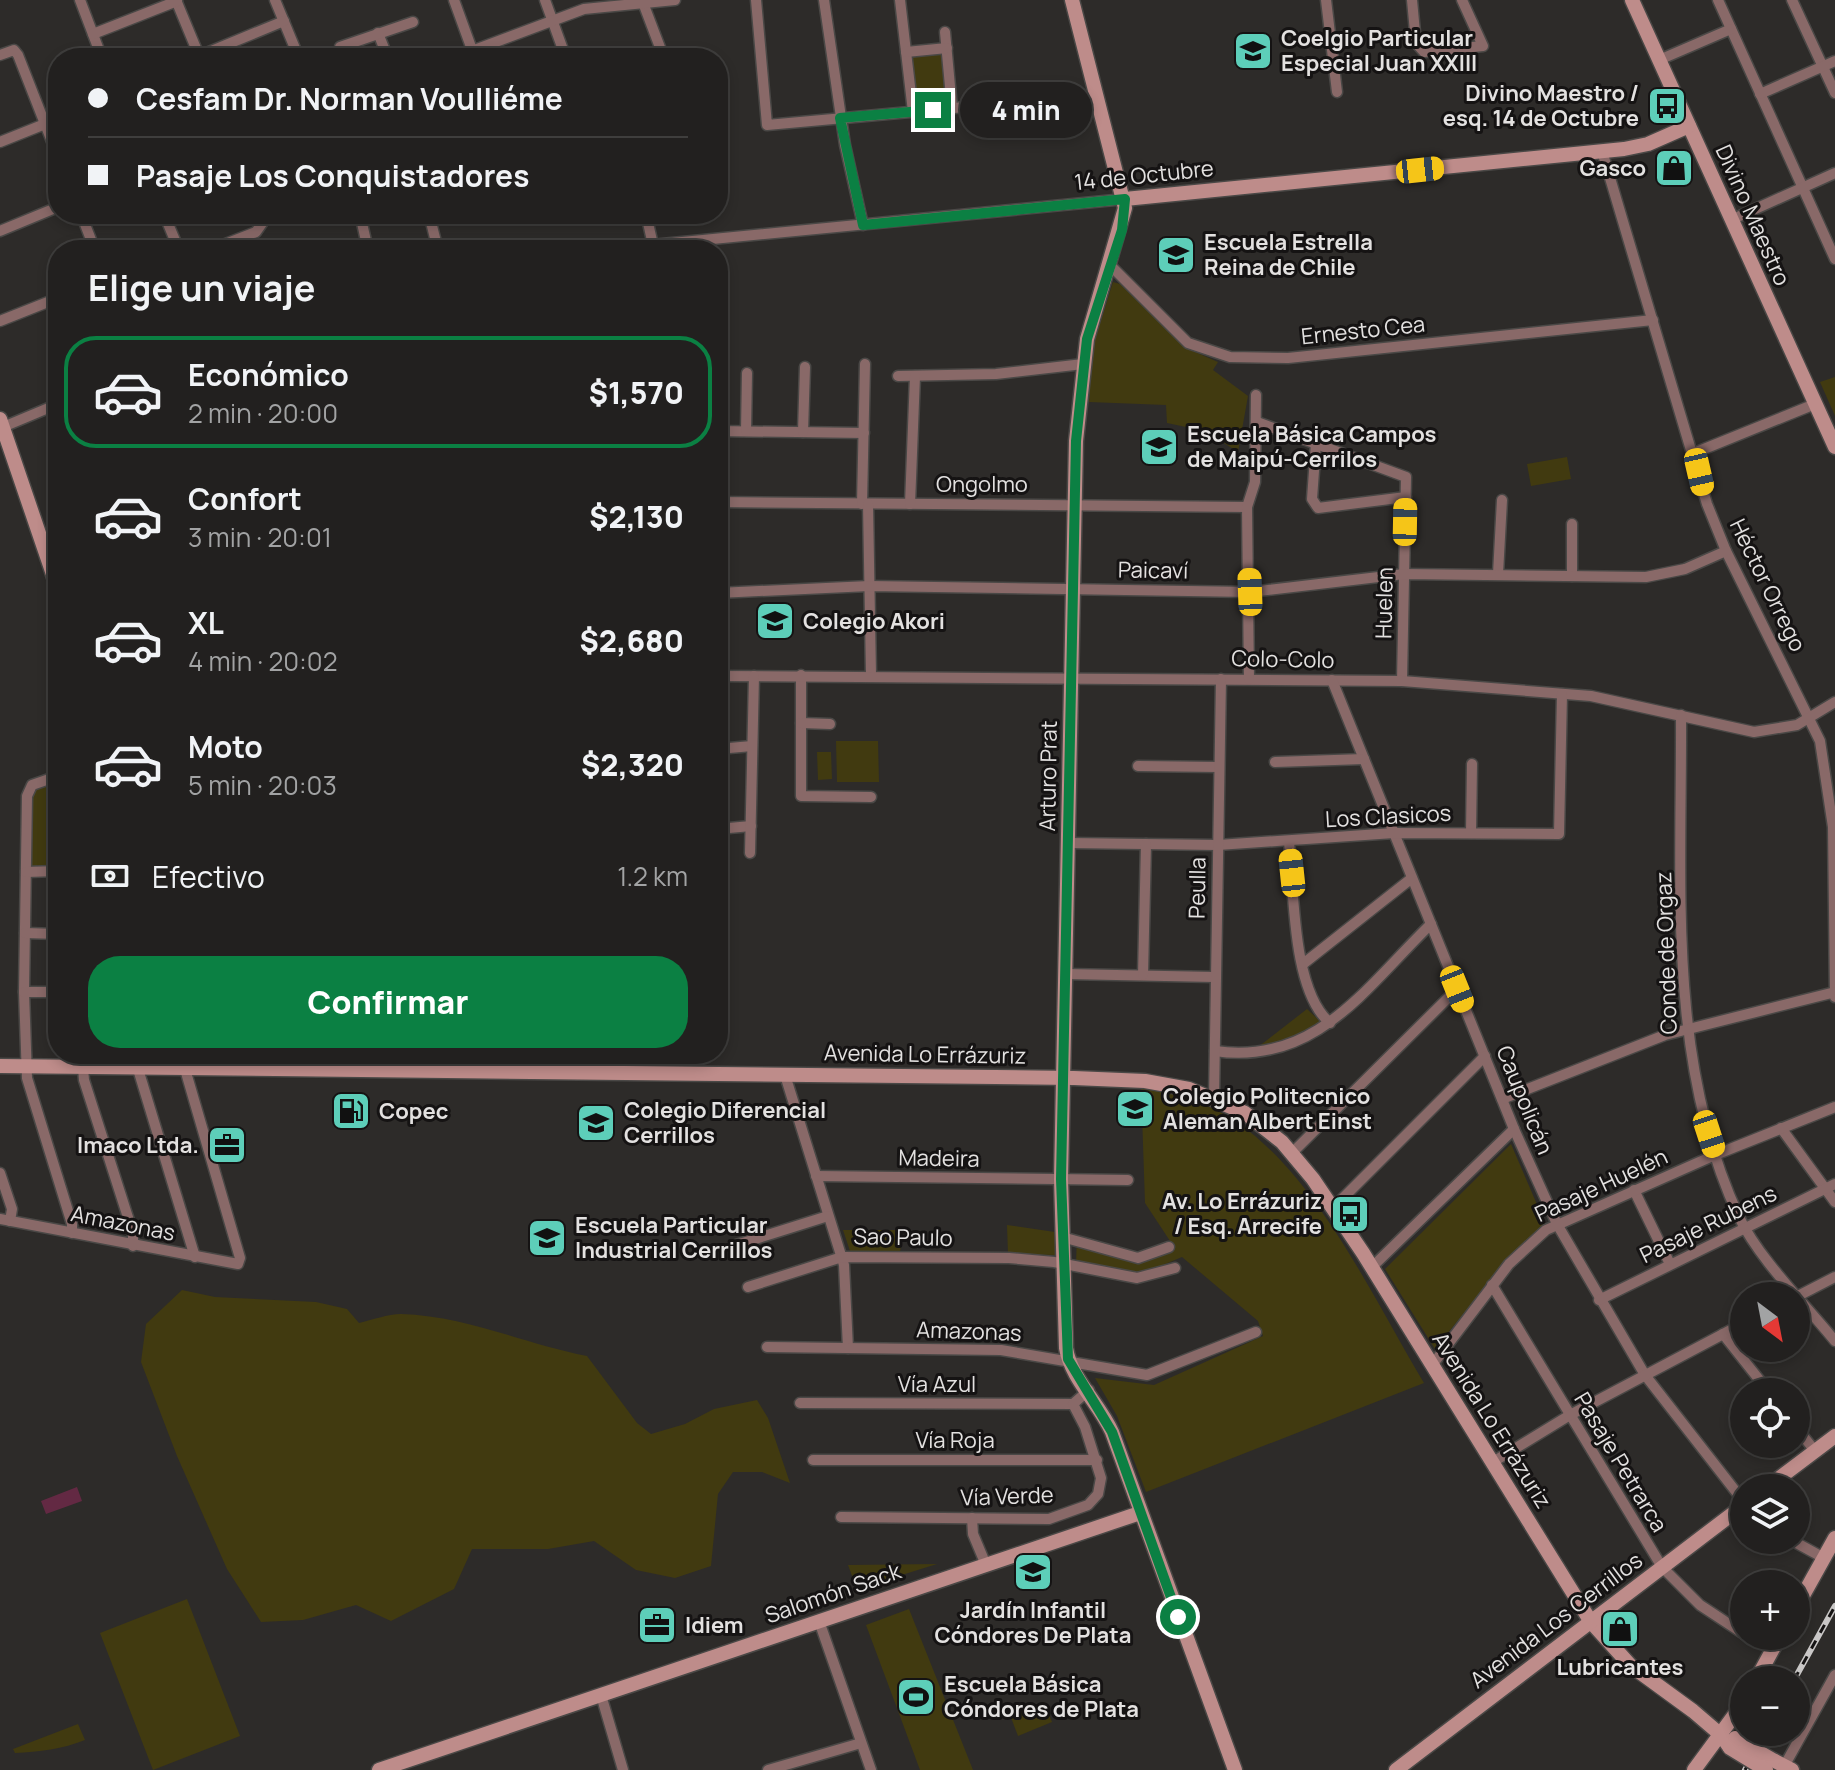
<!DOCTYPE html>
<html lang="es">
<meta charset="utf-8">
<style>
:root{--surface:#22201f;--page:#2a2828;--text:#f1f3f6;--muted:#a2a3a4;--line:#3f3e3d;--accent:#0b8043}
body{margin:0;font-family:Manrope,sans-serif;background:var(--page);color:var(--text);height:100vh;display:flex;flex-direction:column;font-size:30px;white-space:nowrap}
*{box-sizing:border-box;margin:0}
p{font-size:26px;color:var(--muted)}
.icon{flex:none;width:44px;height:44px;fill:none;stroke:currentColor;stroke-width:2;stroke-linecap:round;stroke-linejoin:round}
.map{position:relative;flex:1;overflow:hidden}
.sheet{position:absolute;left:48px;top:240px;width:680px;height:824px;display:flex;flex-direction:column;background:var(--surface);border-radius:32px;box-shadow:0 4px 12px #0003,0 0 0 2px var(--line)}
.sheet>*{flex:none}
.top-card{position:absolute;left:48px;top:48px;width:680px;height:176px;border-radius:32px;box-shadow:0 4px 12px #0003,0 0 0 2px var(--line);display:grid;align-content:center;height:176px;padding:0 40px;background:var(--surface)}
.needle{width:52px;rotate:148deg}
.controls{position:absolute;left:1730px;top:1282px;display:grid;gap:16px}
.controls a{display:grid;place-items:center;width:80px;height:80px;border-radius:50%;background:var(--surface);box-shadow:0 4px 12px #0003,0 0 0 2px var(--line);font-size:40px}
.end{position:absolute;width:36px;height:36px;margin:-18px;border:10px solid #0b8043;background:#fff;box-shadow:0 0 0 4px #fff}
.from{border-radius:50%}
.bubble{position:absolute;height:56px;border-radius:28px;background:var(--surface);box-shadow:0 4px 12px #0003,0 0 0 2px var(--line);font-size:26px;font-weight:800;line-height:56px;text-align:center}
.car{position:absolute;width:24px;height:48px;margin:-24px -12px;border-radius:10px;box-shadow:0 0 6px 2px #0007;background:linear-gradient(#f5c518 24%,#345 0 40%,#f5c518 0 76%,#345 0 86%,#f5c518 0)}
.top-card b{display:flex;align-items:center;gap:28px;height:76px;font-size:30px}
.top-card b+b{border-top:2px solid var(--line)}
.top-card i{width:20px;height:20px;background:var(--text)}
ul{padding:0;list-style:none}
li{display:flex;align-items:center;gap:24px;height:112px;margin:0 16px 12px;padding:0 24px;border:4px solid transparent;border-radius:32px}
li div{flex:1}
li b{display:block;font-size:30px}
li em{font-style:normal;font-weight:800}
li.selected{border-color:var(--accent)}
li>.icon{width:72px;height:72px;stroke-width:1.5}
h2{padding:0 40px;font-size:36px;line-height:96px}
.pay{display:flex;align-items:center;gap:20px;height:88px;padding:0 40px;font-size:30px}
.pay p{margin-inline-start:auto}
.primary-button{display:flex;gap:16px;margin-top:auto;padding:16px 40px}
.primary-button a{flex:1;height:92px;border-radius:32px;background:var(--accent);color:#fff;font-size:32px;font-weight:800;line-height:92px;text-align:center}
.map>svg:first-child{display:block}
</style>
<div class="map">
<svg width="1835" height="1770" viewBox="0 0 1835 1770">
<rect width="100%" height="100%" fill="#2d2b29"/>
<g fill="#413a10">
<polygon points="944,51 947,103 917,106 911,53"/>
<polygon points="1113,282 1120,284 1186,348 1218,362 1213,370 1248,396 1238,452 1205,431 1167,423 1166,405 1089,402 1092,349"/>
<polygon points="1835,377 1835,416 1820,382"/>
<polygon points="1567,457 1571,479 1531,486 1527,464"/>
<polygon points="836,741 878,741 879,782 837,782"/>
<polygon points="817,752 831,752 832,779 818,780"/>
<polygon points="49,782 58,809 58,866 30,868 31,799 35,789"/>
<polygon points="1307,1009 1322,1023 1299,1036 1258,1047"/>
<path d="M 1141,1085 C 1171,1093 1201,1100 1227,1116 C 1313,1167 1373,1298 1424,1383 L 1146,1492 L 1117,1416 L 1095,1378 L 1154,1385 L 1263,1336 L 1258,1321 L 1182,1257 L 1144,1273 L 1076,1263 L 1077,1237 L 1147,1254 L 1170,1241 L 1145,1203 Z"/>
<polygon points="1511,1144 1545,1223 1504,1263 1435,1349 1385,1269"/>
<polygon points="1007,1225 1055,1232 1056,1255 1008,1254"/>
<polygon points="843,1230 902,1230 900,1254 855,1254 850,1251"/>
<path d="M 182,1290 L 215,1297 L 316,1302 L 347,1309 L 359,1323 C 372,1320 388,1314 401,1314 C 467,1316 524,1344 587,1356 L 637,1423 L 651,1434 L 685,1424 L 714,1409 L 757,1400 L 768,1418 L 790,1483 L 762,1472 L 733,1472 L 718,1494 L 711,1566 L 675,1578 L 636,1570 L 594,1541 L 548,1549 L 472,1549 L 454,1589 L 391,1621 L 356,1605 L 303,1620 L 261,1622 L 227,1569 L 177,1456 L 141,1362 L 146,1324 Z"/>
<polygon points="937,1564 857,1589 848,1565"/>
<polygon points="187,1599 240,1736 153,1770 100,1633"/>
<polygon points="909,1609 973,1770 920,1770 866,1625"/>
<polygon points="1044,1702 1052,1722 1018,1736 1010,1715"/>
<path d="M 78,1724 L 85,1740 C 63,1749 39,1752 15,1753 L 13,1749 Z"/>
</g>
<polygon fill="#632943" points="77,1487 82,1501 46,1514 41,1501"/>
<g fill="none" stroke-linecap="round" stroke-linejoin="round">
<defs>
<g id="street">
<polyline points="80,0 102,58"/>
<polyline points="176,0 200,58"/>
<polyline points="275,0 299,58"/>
<polyline points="454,0 475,58"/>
<polyline points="545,0 566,58"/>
<polyline points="642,0 664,58"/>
<polyline points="756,0 767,125 987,105"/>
<polyline points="824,0 845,145 863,225"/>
<polyline points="900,0 913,112"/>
<polyline points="1326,0 1337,92"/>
<polyline points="1412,0 1416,43 1424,52 1483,46 1462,0"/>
<polyline points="1718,0 1835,259"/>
<polyline points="1792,0 1835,93"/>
<polyline points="945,32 952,108"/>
<polyline points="378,33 388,58"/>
<polyline points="93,34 177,1"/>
<polyline points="340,47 413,22"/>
<polyline points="906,52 947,48"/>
<polyline points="0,55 14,50 18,55 58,157"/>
<polyline points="199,56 284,21"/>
<polyline points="453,58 584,9 675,0"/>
<polyline points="1659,60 1731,29"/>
<polyline points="1760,94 1835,61"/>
<polyline points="0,142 45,124"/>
<polyline points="1602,151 1707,504 1726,551 1820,741 1833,827 1835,997"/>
<polyline points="81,214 95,250"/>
<polyline points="164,214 179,250"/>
<polyline points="360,214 368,250"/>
<polyline points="429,214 438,250"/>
<polyline points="646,214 653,245"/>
<polyline points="1731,220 1835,173"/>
<polyline points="0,231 58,207"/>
<polyline points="210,250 256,232 263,222 262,214"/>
<polyline points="600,250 1125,199"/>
<polyline points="1110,265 1188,343 1230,357 1288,358 1653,320"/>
<polyline points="0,321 58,298"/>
<polyline points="898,376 996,374 1083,364"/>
<polyline points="1257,422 1406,477 1402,681"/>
<polyline points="3,427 58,404"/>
<polyline points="718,431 864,433"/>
<polyline points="746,431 747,373"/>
<polyline points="803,432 805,367"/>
<polyline points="1316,443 1312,499 1318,508 1406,497"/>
<polyline points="1694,453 1815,404"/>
<polyline points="718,502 1247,507"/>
<polyline points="862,504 865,364"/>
<polyline points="868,504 871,675"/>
<polyline points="910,504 915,376"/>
<polyline points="1572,524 1572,576"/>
<polyline points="1498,574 1502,500"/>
<polyline points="718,593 869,586 1250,592 1404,574 1646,577 1685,569 1726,551"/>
<polyline points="801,675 801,796 871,797"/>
<polyline points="718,676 1402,681 1591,696 1754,732 1797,725 1835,702"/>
<polyline points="1249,679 1247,507 1255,482 1256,395"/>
<polyline points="1332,680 1514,1129 1557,1224 1645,1375 1744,1502"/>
<path d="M 1681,715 C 1682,882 1666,1061 1739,1217 C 1759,1259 1805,1304 1835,1341"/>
<polyline points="801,723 830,724"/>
<polyline points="718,749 752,746"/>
<polyline points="1275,762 1364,759"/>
<polyline points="1138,766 1219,767"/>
<polyline points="58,776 32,785 27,796 24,992 27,1078 72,1224 72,1233"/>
<polyline points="51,779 58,799"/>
<polyline points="718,829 751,826"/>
<polyline points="1471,833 1472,764"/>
<path d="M 1289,842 C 1294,891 1292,991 1330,1023"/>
<polyline points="1069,843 1218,845 1394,833 1559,834 1562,694"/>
<polyline points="750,853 754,676"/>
<polyline points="26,872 58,871"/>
<polyline points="25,933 58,934"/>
<polyline points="1303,964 1412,878"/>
<polyline points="1066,974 1215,977"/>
<polyline points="1143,975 1146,844"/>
<polyline points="24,992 58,992"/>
<path d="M 1215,1051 C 1316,1066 1366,987 1431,924"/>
<polyline points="433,1054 434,1071"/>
<polyline points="573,1054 575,1072"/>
<polyline points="83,1068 84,1080 133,1233 133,1246"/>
<polyline points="138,1069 195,1257"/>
<polyline points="785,1075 844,1265 848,1348"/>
<polyline points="1214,1098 1221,679"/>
<polyline points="1502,1099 1665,1035 1835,992"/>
<polyline points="1781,1128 1835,1202"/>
<polyline points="1292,1153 1457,989"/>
<polyline points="0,1173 12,1209 10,1221"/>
<polyline points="816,1176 1128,1180"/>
<polyline points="1634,1190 1670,1264"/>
<polyline points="1333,1208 1485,1056"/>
<polyline points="0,1219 238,1264 240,1258 185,1069"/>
<polyline points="1062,1237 1138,1258 1169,1247"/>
<polyline points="733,1246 828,1216"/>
<polyline points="1371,1268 1514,1129"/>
<polyline points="1492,1285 1662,1567 1700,1605 1744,1634"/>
<polyline points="748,1287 842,1257 1009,1258 1054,1262 1137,1278 1175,1268"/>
<polyline points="1796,1297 1835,1277"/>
<polyline points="1599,1300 1835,1184"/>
<polyline points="1723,1334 1769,1392"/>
<polyline points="767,1347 1001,1350 1147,1375 1256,1332"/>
<polyline points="1433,1364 1509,1264 1546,1230 1715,1155 1835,1107"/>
<polyline points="800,1403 1073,1404"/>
<polyline points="1796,1427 1815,1451"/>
<polyline points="813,1460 1097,1460"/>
<polyline points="1493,1462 1570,1415 1744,1323"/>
<polyline points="841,1517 1049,1519 1088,1505 1098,1494 1101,1478 1085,1427 1073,1404 1089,1390"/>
<polyline points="972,1518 973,1534 986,1565"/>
<polyline points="1791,1540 1824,1558"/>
<polyline points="819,1621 871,1770"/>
<polyline points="1747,1636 1773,1649"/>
<polyline points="601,1695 623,1770"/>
<polyline points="768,1770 861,1743"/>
<polyline points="1782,1770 1835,1675"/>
</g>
<g id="secondary">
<path d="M 1072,0 L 1125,208 L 1087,339 L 1076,441 L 1061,1179 L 1066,1348 C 1071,1379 1099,1403 1112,1432 L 1235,1770"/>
<polyline points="1632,0 1835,447"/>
<polyline points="1125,199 1624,149 1648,144 1689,126"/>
<polyline points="0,419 58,589"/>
<polyline points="0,1066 1074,1078 1145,1081 1189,1089 1245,1113 1282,1142 1313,1179 1363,1253 1591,1622 1630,1665 1693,1711 1721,1735 1730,1748"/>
<polyline points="1766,1488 1835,1436"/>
<polyline points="1796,1608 1835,1538"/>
<polyline points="1756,1680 1780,1636"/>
<polyline points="1773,1760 1792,1770"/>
<polyline points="379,1770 1140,1513"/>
<polyline points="1396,1770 1744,1505"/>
<polyline points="1694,1770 1744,1702"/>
</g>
</defs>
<use href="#street" stroke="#4a4846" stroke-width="13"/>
<use href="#secondary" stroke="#4a4846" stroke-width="17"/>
<use href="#street" stroke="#896968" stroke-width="10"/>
<use href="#secondary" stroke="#be8c8a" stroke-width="14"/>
<defs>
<g id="rail">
<polyline points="1794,1680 1835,1606"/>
<polyline points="1745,1770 1766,1732"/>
</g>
</defs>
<use href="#rail" stroke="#c9c7c6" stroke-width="6"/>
<use href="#rail" stroke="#151313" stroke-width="3" stroke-dasharray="9" stroke-linecap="butt"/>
<defs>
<g id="secondary-bridge">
<polyline points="1735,1738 1773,1760"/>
<polyline points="1730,1748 1766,1770"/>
</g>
</defs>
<use href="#secondary-bridge" stroke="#4a4846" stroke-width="17" stroke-linecap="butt"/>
<use href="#secondary-bridge" stroke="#be8c8a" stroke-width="14"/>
</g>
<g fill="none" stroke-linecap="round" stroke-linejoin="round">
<polyline stroke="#0b8043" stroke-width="10" points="933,110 840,118 863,225 1125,199 1122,230 1087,339 1076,441 1061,1179 1068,1359 1112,1432 1178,1617"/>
</g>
<defs>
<symbol id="school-square" viewBox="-11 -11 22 22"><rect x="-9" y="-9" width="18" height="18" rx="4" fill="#5dceb9" stroke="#151313"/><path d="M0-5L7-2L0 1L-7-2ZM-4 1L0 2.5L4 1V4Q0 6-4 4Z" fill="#111"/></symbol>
<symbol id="bus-square" viewBox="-11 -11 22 22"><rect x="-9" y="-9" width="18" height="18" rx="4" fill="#5dceb9" stroke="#151313"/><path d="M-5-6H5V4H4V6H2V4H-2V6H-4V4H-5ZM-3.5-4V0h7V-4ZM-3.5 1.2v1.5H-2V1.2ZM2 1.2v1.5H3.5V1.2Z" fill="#111"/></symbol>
<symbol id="shop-square" viewBox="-11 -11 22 22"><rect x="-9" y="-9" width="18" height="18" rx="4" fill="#5dceb9" stroke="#151313"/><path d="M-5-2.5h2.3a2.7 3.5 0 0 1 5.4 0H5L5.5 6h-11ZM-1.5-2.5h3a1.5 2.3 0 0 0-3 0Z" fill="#111"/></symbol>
<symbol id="fuel-square" viewBox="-11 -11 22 22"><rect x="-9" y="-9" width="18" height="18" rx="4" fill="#5dceb9" stroke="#151313"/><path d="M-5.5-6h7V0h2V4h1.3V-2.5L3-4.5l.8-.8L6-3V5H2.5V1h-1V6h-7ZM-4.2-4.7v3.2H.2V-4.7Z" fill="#111"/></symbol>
<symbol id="office-square" viewBox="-11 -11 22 22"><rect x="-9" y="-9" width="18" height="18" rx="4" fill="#5dceb9" stroke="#151313"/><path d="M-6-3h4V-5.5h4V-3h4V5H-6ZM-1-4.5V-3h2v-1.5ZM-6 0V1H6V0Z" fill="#111"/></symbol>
<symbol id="stadium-square" viewBox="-11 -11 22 22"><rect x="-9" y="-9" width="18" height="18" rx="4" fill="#5dceb9" stroke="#151313"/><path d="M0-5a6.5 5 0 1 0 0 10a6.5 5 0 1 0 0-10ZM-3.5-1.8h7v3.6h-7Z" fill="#111"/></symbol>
</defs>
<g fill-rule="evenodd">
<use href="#school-square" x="1231" y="29" width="44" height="44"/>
<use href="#bus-square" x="1645" y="84" width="44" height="44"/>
<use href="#shop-square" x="1652" y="146" width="44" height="44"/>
<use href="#school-square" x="1154" y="233" width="44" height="44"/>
<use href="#school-square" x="1137" y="425" width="44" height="44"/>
<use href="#school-square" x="753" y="599" width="44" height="44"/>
<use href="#school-square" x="1113" y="1087" width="44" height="44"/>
<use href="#fuel-square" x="329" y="1089" width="44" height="44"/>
<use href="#school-square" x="574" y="1101" width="44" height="44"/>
<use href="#office-square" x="205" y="1123" width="44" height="44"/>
<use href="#bus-square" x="1328" y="1192" width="44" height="44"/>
<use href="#school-square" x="525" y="1216" width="44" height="44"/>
<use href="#school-square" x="1011" y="1550" width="44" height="44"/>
<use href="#office-square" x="635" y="1603" width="44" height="44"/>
<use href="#shop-square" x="1598" y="1607" width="44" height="44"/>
<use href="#stadium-square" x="894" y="1675" width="44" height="44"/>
</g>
<g text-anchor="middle" stroke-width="6" stroke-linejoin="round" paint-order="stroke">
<g font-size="22" font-weight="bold" fill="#e3e1e0" stroke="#151313" text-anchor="start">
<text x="1281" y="46">Coelgio Particular<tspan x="1281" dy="25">Especial Juan XXIII</tspan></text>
<text x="1639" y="101" text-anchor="end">Divino Maestro /<tspan x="1639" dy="25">esq. 14 de Octubre</tspan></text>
<text x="1646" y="176" text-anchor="end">Gasco</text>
<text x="1204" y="250">Escuela Estrella<tspan x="1204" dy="25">Reina de Chile</tspan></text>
<text x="1187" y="442">Escuela Básica Campos<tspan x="1187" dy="25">de Maipú-Cerrilos</tspan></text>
<text x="803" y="629">Colegio Akori</text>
<text x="1163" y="1104">Colegio Politecnico<tspan x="1163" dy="25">Aleman Albert Einst</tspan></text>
<text x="624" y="1118">Colegio Diferencial<tspan x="624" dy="25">Cerrillos</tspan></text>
<text x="379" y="1119">Copec</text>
<text x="199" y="1153" text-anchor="end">Imaco Ltda.</text>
<text x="1322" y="1209" text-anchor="end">Av. Lo Errázuriz<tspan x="1322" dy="25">/ Esq. Arrecife</tspan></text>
<text x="575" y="1233">Escuela Particular<tspan x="575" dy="25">Industrial Cerrillos</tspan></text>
<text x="1033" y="1618" text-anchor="middle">Jardín Infantil<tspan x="1033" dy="25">Cóndores De Plata</tspan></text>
<text x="685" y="1633">Idiem</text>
<text x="1620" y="1675" text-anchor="middle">Lubricantes</text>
<text x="944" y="1692">Escuela Básica<tspan x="944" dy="25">Cóndores de Plata</tspan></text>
</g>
<g font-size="22" fill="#e3e1e0" stroke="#151313">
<text transform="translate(1144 175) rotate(-6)" y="8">14 de Octubre</text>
<text transform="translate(1753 215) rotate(66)" y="8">Divino Maestro</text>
<text transform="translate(1363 330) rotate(-6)" y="8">Ernesto Cea</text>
<text x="982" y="492">Ongolmo</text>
<text transform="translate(1153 570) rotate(1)" y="8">Paicaví</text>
<text transform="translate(1768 585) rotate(64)" y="8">Héctor Orrego</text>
<text transform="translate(1384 603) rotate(-89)" y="8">Huelen</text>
<text transform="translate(1283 659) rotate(1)" y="8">Colo-Colo</text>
<text transform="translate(1048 776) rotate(-89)" y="8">Arturo Prat</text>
<text transform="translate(1388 816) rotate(-3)" y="8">Los Clasicos</text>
<text transform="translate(1197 888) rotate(-89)" y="8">Peulla</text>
<text transform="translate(1666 953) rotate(-92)" y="8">Conde de Orgaz</text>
<text transform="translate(925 1054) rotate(1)" y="8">Avenida Lo Errázuriz</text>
<text transform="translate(1525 1100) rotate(68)" y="8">Caupolicán</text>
<text transform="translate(939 1158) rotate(1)" y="8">Madeira</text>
<text transform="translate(1601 1185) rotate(-25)" y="8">Pasaje Huelén</text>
<text transform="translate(123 1223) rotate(11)" y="8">Amazonas</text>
<text transform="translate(1708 1224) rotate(-26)" y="8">Pasaje Rubens</text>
<text transform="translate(903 1237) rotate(1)" y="8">Sao Paulo</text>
<text transform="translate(969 1331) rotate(2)" y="8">Amazonas</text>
<text x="937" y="1392">Vía Azul</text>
<text transform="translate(1492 1420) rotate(58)" y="8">Avenida Lo Errázuriz</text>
<text x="955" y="1448">Vía Roja</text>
<text transform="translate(1621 1462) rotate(59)" y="8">Pasaje Petrarca</text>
<text transform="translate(1007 1496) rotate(-2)" y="8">Vía Verde</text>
<text transform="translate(833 1593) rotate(-19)" y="8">Salomón Sack</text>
<text transform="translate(1556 1620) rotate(-37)" y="8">Avenida Los Cerrillos</text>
</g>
</g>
</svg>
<div class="controls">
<a><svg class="needle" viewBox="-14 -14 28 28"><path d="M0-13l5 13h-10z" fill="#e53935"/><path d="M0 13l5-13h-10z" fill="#a2a3a4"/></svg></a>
<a><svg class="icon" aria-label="locate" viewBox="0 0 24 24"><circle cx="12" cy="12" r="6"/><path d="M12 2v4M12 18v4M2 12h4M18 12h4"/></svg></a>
<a><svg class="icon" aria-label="layers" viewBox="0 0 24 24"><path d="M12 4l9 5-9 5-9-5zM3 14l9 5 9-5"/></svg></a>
<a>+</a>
<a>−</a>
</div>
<i class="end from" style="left:1178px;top:1617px"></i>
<i class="end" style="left:933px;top:110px"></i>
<div class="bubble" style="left:960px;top:82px;width:132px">4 min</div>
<i class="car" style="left:1420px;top:170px;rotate:84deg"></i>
<i class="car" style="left:1699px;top:472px;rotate:167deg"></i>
<i class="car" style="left:1405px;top:522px;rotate:1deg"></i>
<i class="car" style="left:1250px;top:592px;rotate:358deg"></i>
<i class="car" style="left:1292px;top:873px;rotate:354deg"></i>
<i class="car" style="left:1457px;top:989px;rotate:158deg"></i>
<i class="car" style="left:1709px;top:1134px;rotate:162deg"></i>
<div class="top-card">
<b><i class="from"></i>Cesfam Dr. Norman Voulliéme</b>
<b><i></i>Pasaje Los Conquistadores</b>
</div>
<section class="sheet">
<h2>Elige un viaje</h2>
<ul>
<li class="selected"><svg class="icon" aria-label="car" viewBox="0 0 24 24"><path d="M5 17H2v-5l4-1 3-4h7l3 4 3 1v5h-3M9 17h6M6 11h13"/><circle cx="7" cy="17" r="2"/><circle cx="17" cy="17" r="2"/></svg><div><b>Económico</b><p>2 min · 20:00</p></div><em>$1,570</em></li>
<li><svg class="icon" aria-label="car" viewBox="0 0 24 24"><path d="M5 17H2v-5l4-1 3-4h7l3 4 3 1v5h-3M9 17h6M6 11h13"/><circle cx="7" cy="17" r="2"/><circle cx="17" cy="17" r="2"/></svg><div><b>Confort</b><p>3 min · 20:01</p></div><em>$2,130</em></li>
<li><svg class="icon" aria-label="car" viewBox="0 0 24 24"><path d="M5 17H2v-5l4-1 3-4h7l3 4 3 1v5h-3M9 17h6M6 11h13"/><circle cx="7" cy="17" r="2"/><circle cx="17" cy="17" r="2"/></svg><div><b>XL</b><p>4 min · 20:02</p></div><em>$2,680</em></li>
<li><svg class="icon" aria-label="car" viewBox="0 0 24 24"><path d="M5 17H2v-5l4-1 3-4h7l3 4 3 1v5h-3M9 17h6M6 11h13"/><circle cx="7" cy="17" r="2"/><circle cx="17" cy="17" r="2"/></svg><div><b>Moto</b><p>5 min · 20:03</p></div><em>$2,320</em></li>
</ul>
<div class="pay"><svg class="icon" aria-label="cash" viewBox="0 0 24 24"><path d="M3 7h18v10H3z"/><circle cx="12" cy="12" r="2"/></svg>Efectivo<p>1.2 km</p></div>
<div class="primary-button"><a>Confirmar</a></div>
</section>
</div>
